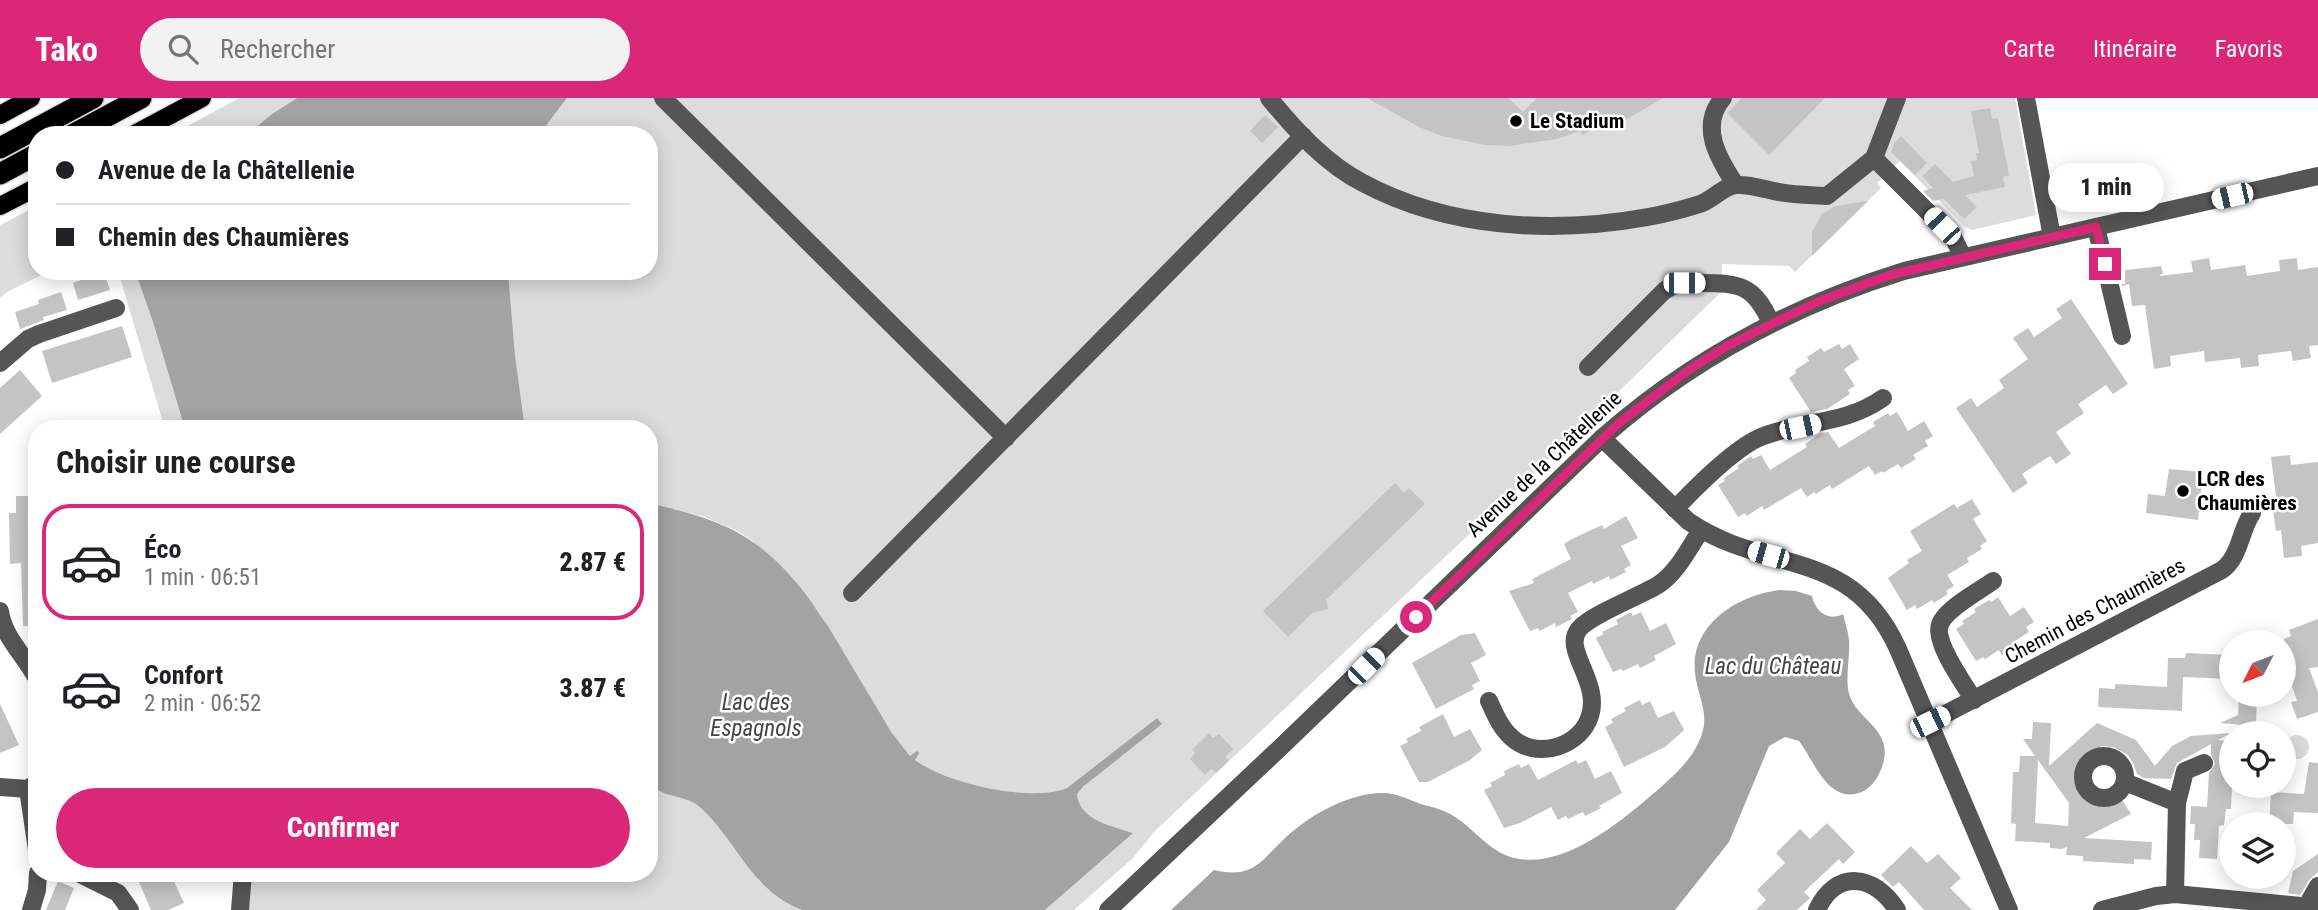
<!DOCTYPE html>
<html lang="fr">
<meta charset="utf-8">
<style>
:root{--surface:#fff;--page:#f2f2f2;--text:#202124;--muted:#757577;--line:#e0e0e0;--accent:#db2777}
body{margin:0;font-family:"Roboto Condensed",sans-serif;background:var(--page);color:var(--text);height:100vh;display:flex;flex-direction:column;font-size:26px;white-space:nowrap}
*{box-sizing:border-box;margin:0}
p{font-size:23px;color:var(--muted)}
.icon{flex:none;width:38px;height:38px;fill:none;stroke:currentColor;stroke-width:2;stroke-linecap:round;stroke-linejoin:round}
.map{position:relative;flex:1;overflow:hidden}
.side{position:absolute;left:28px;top:322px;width:630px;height:462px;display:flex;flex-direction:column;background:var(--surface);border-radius:28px;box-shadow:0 4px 18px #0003}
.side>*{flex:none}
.banner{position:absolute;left:28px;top:28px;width:630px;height:154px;border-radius:28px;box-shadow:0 4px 18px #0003;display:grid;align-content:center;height:154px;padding:0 28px;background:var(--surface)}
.needle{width:46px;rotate:228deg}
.tools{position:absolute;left:2219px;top:532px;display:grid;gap:14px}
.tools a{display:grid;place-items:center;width:77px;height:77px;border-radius:50%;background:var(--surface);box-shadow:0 4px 18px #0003;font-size:35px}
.end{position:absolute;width:32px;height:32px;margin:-16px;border:9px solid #db2777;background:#fff;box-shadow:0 0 0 4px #fff}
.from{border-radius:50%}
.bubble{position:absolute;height:49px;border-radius:24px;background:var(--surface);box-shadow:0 4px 18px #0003;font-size:23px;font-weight:800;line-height:49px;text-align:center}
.car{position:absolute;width:21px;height:42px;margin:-21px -10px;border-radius:9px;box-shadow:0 0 5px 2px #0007;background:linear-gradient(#fff 24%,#345 0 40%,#fff 0 76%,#345 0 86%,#fff 0)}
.banner b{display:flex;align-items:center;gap:24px;height:66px;font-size:26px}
.banner b+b{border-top:2px solid var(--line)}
.banner i{width:18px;height:18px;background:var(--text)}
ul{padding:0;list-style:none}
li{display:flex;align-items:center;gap:21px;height:116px;margin:0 14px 10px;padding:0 14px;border:4px solid transparent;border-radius:28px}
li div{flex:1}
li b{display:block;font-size:26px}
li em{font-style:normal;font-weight:800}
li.on{border-color:var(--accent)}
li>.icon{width:63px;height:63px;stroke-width:1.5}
h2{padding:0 28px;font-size:32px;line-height:84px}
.cta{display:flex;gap:14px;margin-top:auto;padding:14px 28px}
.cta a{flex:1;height:80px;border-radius:42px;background:var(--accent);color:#fff;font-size:28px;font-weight:800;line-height:80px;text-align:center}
header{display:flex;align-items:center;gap:42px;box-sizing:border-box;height:98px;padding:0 35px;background:var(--accent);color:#fff}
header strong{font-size:33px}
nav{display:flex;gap:38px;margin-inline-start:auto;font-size:24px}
.search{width:490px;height:63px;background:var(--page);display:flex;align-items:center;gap:18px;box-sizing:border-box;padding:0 24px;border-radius:38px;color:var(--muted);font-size:26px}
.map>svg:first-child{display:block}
</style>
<header>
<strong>Tako</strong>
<div class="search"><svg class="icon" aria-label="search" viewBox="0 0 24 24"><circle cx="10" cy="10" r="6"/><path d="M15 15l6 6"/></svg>Rechercher</div>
<nav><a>Carte</a><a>Itinéraire</a><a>Favoris</a></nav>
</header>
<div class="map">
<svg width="2318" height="812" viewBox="0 0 2318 812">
<rect width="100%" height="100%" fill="#fff"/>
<g fill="#dcdcdc">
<polygon points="239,0 297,0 272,16 247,37 171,37"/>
<path d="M 567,0 L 2015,0 L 2036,117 L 1972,132 L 1965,129 L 1900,63 L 1877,85 L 1881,90 L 1795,174 L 1789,168 L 1722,166 L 1721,194 L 1570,341 L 1154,734 L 1133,760 L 1074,812 L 1045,812 L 1132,735 C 1112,727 1079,723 1077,696 L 1084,688 L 1161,625 L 1157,620 L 1067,690 C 1030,705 947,685 915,662 L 917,654 L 910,658 L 896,641 L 828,528 L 818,518 L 816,511 L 752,442 L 737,433 L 705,419 L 649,405 L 649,331 L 525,331 L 515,257 L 508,173 L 649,173 L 649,37 L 539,37 Z"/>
<polygon points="37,108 37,173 50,173 7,194 0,200 0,127"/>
<polygon points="118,173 135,173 137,179 153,224 185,331 165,331"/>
<circle cx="2297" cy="649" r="12"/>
<path d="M 649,684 C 667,704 685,694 701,710 C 737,743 751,793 802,812 L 238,812 L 241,775 L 649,775 Z"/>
</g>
<g fill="#a3a3a3">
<polygon points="297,0 567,0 539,37 247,37 272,16"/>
<polygon points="135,173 508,173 515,257 525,331 185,331 153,224"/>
<path d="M 649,405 C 721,422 756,434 804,494 C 813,505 819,517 828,528 L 892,635 L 910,658 L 917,653 L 919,655 L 915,662 C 946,685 1030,705 1067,690 L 1157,620 L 1162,626 L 1084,688 L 1077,696 C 1079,722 1112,728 1133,735 L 1045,812 L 802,812 C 751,793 737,743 701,710 C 685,695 665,703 649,684 Z"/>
<path d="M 1780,492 L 1796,493 L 1812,498 C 1815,513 1828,524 1843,516 C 1845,524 1848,533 1849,542 C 1850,558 1846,575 1848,591 C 1853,625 1901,629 1879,676 C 1874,686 1866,694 1855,696 C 1826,701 1813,661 1799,643 L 1785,639 L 1769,648 L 1729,744 L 1675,812 L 1171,812 L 1214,772 C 1226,775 1239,776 1250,771 C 1262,766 1273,751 1282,743 C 1308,718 1344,697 1380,695 C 1394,694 1408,701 1421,706 C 1432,709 1445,712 1455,719 C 1471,729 1484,746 1501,755 C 1549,780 1612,731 1647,701 C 1669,682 1696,661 1703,632 C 1708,613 1697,595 1695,575 C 1690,527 1737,497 1780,492 Z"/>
</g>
<g fill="#c4c4c4" fill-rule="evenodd">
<polygon points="1367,0 1508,0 1523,14 1537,0 1663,0 1610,31 1609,29 1602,32 1600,28 1582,37 1580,33 1557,41 1509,48 1485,47 1442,38 1419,29"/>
<polygon points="1742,0 1825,0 1769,57 1727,15"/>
<polygon points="1990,10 1992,21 1998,20 2009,77 2003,79 2005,89 1965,97 1977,109 1964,121 1944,101 1933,103 1923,93 1933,90 1922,78 1935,66 1953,84 1974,78 1971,63 1977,62 1976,55 1979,55 1971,13"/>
<polygon points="1265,17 1278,29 1262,45 1250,33"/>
<polygon points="1901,38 1927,65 1915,77 1891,54 1894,45"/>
<polygon points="1868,103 1812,158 1812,134 1822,116 1835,108"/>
<polygon points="2209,160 2211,172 2245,167 2247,178 2280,173 2279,162 2297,160 2298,172 2318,169 2318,247 2309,248 2311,260 2293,263 2291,253 2258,257 2259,268 2241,270 2240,260 2205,264 2204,253 2170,258 2171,268 2154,271 2145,207 2132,208 2129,186 2122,188 2118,173 2161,168 2163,175 2159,178 2193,174 2191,163"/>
<polygon points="104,174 110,192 78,202 73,185"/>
<polygon points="61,194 67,212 43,219 44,222 20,231 15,214 39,206 38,202"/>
<polygon points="2071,201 2128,286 2113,296 2106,287 2078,306 2084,315 2056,334 2071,356 2056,366 2050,358 2034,368 2022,376 2028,385 2013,395 1956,310 1971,300 1977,309 2004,290 1999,282 2028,261 2013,240 2028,230 2034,239 2062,220 2056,211"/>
<polygon points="122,228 132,259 52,285 42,253"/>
<polygon points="1839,246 1842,251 1850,246 1859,261 1844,271 1855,288 1848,292 1850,296 1827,311 1811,314 1789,280 1796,275 1795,272 1809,263 1807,259 1821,250 1824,254"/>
<polygon points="20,272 42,298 0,336 0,290"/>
<polygon points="1897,314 1908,333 1924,323 1933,338 1925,343 1928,348 1913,357 1916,361 1901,370 1898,366 1883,375 1882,373 1875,377 1869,368 1832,391 1830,387 1816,396 1814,394 1807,399 1801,390 1764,412 1762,408 1747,418 1745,415 1738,419 1718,387 1725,383 1724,380 1739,370 1737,368 1751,358 1753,361 1761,357 1770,372 1807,349 1805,346 1821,335 1828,334 1839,350 1875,328 1873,324 1888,315 1890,318"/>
<polygon points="2290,357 2291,367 2318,364 2318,445 2301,448 2302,458 2284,460 2281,432 2276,433 2272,406 2277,406 2271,359"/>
<polygon points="2169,371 2203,374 2198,422 2146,415 2148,396 2165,398"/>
<polygon points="1395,385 1404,395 1409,390 1425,406 1326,502 1328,511 1312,515 1288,539 1263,513"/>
<polygon points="16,398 37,398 37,528 23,528 21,465 10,466 9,415 16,415"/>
<polygon points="1972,401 1981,416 1973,421 1987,443 1980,448 1982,451 1967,460 1969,464 1947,477 1954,488 1946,493 1948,496 1934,505 1932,502 1917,511 1915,507 1907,512 1888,480 1909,465 1907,462 1922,453 1910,433 1954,406 1957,410"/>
<polygon points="1626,418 1638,440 1621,448 1631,467 1624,471 1626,474 1610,482 1609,478 1593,486 1592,483 1568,495 1578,514 1570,518 1572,521 1556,529 1555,525 1540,533 1538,530 1530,533 1509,493 1534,485 1532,481 1571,461 1564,446 1572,441 1602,427 1604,431"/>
<polygon points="1998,499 2010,518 2024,509 2034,524 2026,529 2029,534 2015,543 2018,547 2002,557 1999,552 1985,561 1983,559 1976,563 1956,531 1964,526 1962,523 1976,514 1974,511 1989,502 1991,504"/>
<polygon points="1631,514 1633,518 1641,514 1650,533 1666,525 1676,546 1654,558 1656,562 1640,570 1638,566 1623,573 1621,571 1613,574 1596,540 1604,536 1602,534 1618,526 1616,522"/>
<polygon points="2318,521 2318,569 2309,570 2318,594 2318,614 2297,621 2291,604 2297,603 2284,565 2284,541 2291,538 2289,532"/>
<polygon points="1475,535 1486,557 1471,565 1480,583 1472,587 1474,591 1436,611 1412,565 1461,537"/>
<polygon points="2186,555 2231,557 2231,581 2183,579 2182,613 2098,609 2099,590 2115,591 2115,586 2167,589 2168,560 2185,560"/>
<polygon points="2239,597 2257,597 2256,628 2220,625 2238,617"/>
<polygon points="1640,602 1642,607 1650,603 1658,620 1674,613 1684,632 1665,649 1624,669 1605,629 1613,625 1611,621 1626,613 1624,610"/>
<polygon points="0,606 19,647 0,655"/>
<polygon points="1443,616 1454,639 1470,631 1482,652 1470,662 1428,684 1419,684 1400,648 1408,644 1406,641 1421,633 1419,629"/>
<path d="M 2033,624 L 2051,625 L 2049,668 L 2097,625 L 2136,642 L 2155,668 L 2172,648 L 2191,638 L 2231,635 L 2218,642 L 2231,643 L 2232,688 L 2231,711 L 2226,711 L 2224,727 L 2219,728 L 2217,761 L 2199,760 L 2200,742 L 2194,742 L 2195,726 L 2190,726 L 2191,708 L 2207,709 L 2209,675 L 2215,666 L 2211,656 L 2211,646 L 2177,665 L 2171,681 L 2144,680 L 2137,676 L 2134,667 L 2128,657 L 2113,649 L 2102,648 L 2091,653 L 2080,664 L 2077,682 L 2077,689 L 2084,697 L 2090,702 L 2103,707 L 2122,702 L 2131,716 L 2084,740 L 2152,744 L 2151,762 L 2134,761 L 2134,766 L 2083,763 L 2083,758 L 2066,757 L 2067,749 L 2062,751 L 2050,750 L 2050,745 L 2015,743 L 2016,726 L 2011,725 L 2013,674 L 2019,674 L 2020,658 L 2035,658 L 2023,641 L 2032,641 ZM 2038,662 L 2069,705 L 2068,728 L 2035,725 Z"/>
<polygon points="1209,635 1213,640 1219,636 1233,651 1225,659 1229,662 1216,675 1211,671 1205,677 1190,661 1195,655 1192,652"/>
<polygon points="1576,662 1578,666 1586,662 1595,681 1611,673 1622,695 1599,708 1601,710 1585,718 1583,714 1568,721 1566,718 1558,722 1551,709 1520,725 1504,730 1484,692 1492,688 1490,685 1505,677 1504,673 1519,666 1521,670 1529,666 1538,682"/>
<polygon points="2309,664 2318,665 2318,715 2294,714 2293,726 2269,726 2271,694 2304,696"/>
<polygon points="1827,725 1855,754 1843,766 1839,761 1804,794 1810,800 1797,812 1756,812 1766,802 1757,792 1785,765 1776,755 1800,731 1810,741"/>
<polygon points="1911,748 1927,765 1938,756 1961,780 1950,790 1972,812 1924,812 1899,784 1893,789 1881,777"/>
<polygon points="2318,756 2318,774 2309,782 2300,797 2288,795 2293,773"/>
<polygon points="135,775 170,775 184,805 168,812 151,812"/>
<polygon points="58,783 74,790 65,812 46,812"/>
</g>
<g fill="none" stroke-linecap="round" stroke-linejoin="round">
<defs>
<g id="major">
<polyline points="0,17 31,0"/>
<polyline points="133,37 202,0"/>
<polyline points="0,108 37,89"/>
</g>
<g id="highway">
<polyline points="72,37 141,0"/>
<polyline points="0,50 93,0"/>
<polyline points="0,76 37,56"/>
</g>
</defs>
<use href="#major" stroke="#dbdbdb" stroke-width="21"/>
<use href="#highway" stroke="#dbdbdb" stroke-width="24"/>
<g stroke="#555" stroke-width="18">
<polyline points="663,0 1006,340"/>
<path d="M 1269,0 C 1295,32 1326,66 1363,85 C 1449,131 1554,136 1648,119 C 1665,116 1684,111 1700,106 C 1712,102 1725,87 1737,87 C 1751,86 1766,92 1779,94 C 1795,97 1811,97 1827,98 L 1874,60 L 1897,0"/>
<path d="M 1723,0 C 1699,28 1718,60 1735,86"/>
<polyline points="2026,0 2052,139"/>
<polyline points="1874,60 1953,139 1963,159"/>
<polyline points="2096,129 2122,238"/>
<polyline points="0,265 28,241 39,236 116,210"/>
<path d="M 1588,269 L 1664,193 C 1676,184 1687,185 1701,185 C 1740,185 1754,187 1771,225"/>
<path d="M 1602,340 L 1688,423 C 1766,477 1851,447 1898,551 L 2009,812"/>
<path d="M 1675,411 C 1696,389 1734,350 1761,339 C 1803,322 1845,327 1883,300"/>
<polyline points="852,495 1303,38"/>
<path d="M 0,513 C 4,541 25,557 37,581"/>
<path d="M 1974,602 C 1964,586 1931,541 1941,524 C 1949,509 1979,493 1993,483"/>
<path d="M 1489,603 C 1495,616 1500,629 1511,639 C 1534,661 1575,651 1588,623 C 1605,586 1561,553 1579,531 C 1590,517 1640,498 1658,487 C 1677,475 1689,450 1701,432"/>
<path d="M 1930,624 L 2222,472 C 2240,459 2240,433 2252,415"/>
<circle cx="2104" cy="679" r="21"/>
<polyline points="37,684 28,691 37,752"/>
<polyline points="2125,684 2177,705 2175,796"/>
<polyline points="0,689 28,691"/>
<polyline points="2177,705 2185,673 2204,665"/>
<polyline points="78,775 118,795 130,812"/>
<polyline points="2270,805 2311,809"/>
<polyline points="31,812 37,792 38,775"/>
<polyline points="240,812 243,775"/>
<path d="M 1108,812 L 1283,647 L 1602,340 C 1690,262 1791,208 1904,173 L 2318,78"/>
<path d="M 1817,812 C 1836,771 1875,776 1897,812"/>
<polyline points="2102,812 2156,798 2175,796 2270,805 2270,812"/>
<polyline points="2311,812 2310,802 2318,788"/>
</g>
<use href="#major" stroke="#000" stroke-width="18"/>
<use href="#highway" stroke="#000" stroke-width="21"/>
</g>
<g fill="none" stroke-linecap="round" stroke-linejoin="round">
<polyline stroke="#db2777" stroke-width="9" points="1416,519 1619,325 1690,271 1727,248 1817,204 1890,177 2096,129 2105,166"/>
</g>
<g fill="#000" stroke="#fff" stroke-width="2.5">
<circle cx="1516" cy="23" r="7"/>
<circle cx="2183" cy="393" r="7"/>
</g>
<g text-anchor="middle" stroke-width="5" stroke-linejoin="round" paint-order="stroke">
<g font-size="21" font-weight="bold" fill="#000" stroke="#fff" text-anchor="start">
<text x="1530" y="30">Le Stadium</text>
<text x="2197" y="388">LCR des<tspan x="2197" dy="24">Chaumières</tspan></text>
</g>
<g font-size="21" fill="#000" stroke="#fff">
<text transform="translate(1544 366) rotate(-43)" y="7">Avenue de la Châtellenie</text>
<text transform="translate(2095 513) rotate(-28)" y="7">Chemin des Chaumières</text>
</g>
<g font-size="23" font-style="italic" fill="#444" stroke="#fff">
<text x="1773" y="576">Lac du Château</text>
<text x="756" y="612">Lac des<tspan x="756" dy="26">Espagnols</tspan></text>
</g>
</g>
</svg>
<div class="tools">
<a><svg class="needle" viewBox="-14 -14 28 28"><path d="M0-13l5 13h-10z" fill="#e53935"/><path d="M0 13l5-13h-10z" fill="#757577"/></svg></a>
<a><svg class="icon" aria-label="locate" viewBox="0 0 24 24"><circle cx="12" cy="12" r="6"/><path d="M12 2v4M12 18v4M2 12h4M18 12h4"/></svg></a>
<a><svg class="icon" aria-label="layers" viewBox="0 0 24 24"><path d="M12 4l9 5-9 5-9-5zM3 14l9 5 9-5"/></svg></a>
</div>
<i class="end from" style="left:1416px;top:519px"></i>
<i class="end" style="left:2105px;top:166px"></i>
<div class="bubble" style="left:2048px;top:65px;width:116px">1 min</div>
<i class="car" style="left:2232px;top:98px;rotate:257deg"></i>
<i class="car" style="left:1942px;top:128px;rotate:316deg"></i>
<i class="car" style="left:1684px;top:185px;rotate:90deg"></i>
<i class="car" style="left:1800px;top:329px;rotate:78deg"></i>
<i class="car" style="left:1768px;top:457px;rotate:286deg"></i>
<i class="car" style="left:1366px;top:568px;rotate:45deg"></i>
<i class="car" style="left:1930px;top:624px;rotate:64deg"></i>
<div class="banner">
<b><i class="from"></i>Avenue de la Châtellenie</b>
<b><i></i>Chemin des Chaumières</b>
</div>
<section class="side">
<h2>Choisir une course</h2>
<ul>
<li class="on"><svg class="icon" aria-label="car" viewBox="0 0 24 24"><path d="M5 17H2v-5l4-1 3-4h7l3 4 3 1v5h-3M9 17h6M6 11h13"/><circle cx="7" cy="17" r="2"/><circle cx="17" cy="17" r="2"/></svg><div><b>Éco</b><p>1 min · 06:51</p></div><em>2.87 €</em></li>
<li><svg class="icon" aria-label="car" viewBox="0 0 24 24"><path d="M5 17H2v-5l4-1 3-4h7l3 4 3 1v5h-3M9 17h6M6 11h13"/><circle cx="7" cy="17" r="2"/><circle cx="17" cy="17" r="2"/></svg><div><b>Confort</b><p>2 min · 06:52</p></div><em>3.87 €</em></li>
</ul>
<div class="cta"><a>Confirmer</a></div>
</section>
</div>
